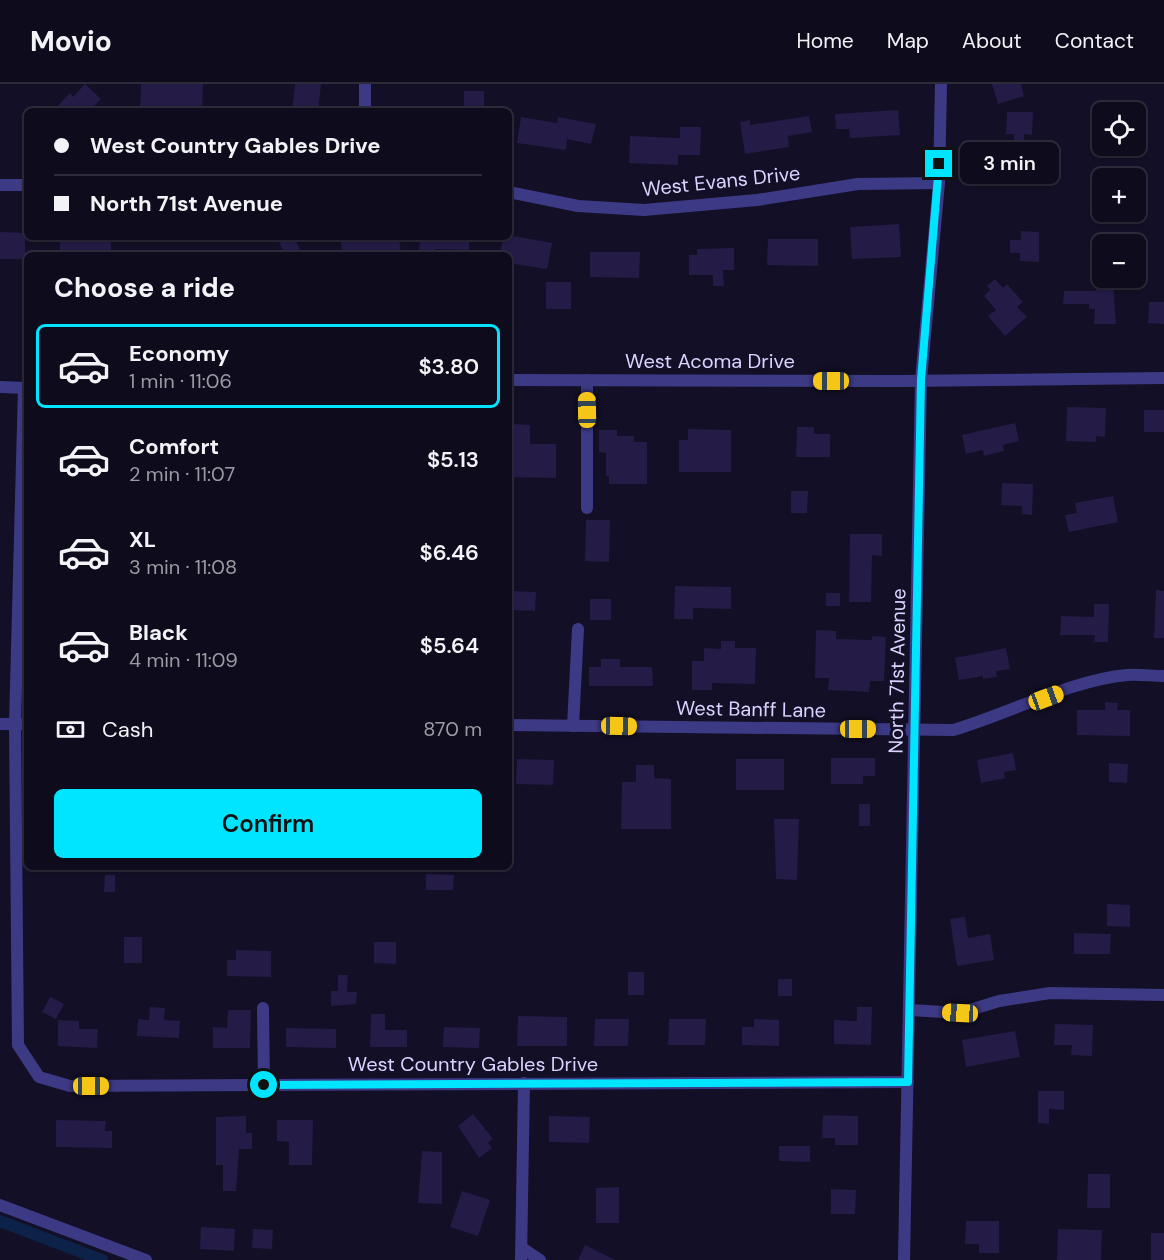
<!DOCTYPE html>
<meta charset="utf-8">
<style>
:root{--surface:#0e0b1c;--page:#1c1929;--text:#f1f3f6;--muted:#9b9ba3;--line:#2e2b3b;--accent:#00e5ff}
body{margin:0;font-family:"DM Sans",sans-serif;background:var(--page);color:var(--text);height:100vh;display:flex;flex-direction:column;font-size:22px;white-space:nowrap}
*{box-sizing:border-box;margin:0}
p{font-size:20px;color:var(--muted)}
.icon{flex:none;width:33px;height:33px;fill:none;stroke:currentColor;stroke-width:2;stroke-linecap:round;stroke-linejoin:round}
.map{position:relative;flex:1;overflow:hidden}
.sheet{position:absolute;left:24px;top:168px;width:488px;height:618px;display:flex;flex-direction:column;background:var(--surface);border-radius:9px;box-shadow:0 2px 4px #0004,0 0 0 2px var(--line)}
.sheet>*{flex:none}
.banner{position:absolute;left:24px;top:24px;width:488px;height:132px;border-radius:9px;box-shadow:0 2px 4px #0004,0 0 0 2px var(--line);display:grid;align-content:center;height:132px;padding:0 30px;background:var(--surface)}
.controls{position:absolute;left:1092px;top:18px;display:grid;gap:12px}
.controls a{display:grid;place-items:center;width:54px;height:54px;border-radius:9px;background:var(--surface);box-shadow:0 2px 4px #0004,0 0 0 2px var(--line);font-size:30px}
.end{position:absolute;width:27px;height:27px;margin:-14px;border:8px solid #00e5ff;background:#111;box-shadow:0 0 0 3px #111}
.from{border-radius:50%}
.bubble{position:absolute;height:42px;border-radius:9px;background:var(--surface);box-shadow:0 2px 4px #0004,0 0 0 2px var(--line);font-size:20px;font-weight:600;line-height:42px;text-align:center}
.car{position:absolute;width:18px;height:36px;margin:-18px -9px;border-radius:8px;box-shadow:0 0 4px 2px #0007;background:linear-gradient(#f5c518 24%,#345 0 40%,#f5c518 0 76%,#345 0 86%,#f5c518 0)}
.banner b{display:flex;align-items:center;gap:21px;height:57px;font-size:22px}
.banner b+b{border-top:2px solid var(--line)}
.banner i{width:15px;height:15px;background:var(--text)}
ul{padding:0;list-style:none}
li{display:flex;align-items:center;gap:18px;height:84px;margin:0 12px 9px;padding:0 18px;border:3px solid transparent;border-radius:9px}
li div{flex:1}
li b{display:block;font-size:22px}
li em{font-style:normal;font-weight:600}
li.current{border-color:var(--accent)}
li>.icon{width:54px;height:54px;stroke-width:1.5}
h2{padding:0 30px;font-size:27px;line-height:72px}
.pay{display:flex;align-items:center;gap:15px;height:66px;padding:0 30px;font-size:22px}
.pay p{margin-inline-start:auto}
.cta{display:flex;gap:12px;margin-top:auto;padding:12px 30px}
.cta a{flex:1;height:69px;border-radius:9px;background:var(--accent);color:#111;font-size:24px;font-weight:600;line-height:69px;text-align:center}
header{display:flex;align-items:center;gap:36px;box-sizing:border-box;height:84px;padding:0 30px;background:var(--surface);border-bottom:2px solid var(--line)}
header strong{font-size:28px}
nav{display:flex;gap:33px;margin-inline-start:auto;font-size:21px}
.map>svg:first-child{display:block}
</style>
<header>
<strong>Movio</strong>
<nav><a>Home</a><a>Map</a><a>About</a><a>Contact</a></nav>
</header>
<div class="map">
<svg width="1164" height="1176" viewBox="0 0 1164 1176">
<rect width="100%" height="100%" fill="#130f26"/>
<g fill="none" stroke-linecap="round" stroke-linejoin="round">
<polyline stroke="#0c2248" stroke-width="12" points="0,1137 102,1176"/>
</g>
<g fill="#241b47">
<polygon points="85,0 101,15 89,27 53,27 70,9 73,13"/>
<polygon points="141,0 203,0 202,27 140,27"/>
<polygon points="295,0 321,0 318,27 292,27"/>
<polygon points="992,0 1021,0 1024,12 998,20"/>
<rect x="464" y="7" width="20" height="20"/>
<polygon points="898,26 900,51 850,54 849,45 836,45 835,30"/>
<polygon points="1007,28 1033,28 1032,51 1024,50 1024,60 1014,60 1014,50 1006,50"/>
<polygon points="809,32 812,48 788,52 789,63 745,70 740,38 750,36 750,41"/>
<polygon points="521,33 557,39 558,33 596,40 591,60 567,55 566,66 517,59"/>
<polygon points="680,43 701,43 700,71 678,71 678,81 629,79 630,52 680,54"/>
<polygon points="899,140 901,173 852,175 850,143"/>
<polygon points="1021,147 1039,148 1039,178 1020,177 1020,169 1010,169 1010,156 1021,156"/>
<polygon points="0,148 25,149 25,175 0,175"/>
<polygon points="508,151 552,159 547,185 508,179 508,171 500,171 503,153"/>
<rect x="60" y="153" width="51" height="18"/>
<polygon points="277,153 294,153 301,168 285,171"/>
<polygon points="399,153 401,171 343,171 340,154"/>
<polygon points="420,153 469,153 469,166 435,165 435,171 419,170"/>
<polygon points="768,155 818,155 818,182 767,181"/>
<polygon points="734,164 734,186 723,186 724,202 713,202 713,191 689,191 689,171 697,171 697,165"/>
<polygon points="590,168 640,168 639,194 590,193"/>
<polygon points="995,195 1003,204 1007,200 1023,218 1017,223 1027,233 1005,252 988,232 996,226 984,212 990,206 987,202"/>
<rect x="546" y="198" width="25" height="27"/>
<polygon points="1096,198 1113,199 1116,240 1094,240 1095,225 1089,225 1089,220 1063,220 1064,207 1096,207"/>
<polygon points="1149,218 1164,218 1164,240 1148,239"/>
<polygon points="1067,323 1106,324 1105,353 1096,352 1096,358 1066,357"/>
<rect x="1144" y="326" width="20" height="22"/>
<polygon points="1015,339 1019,357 1003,361 1004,367 984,372 983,366 966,370 962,351"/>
<polygon points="514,340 530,341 530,360 556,360 556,394 508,393 508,353 513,353"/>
<polygon points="797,343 814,343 814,350 830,350 830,373 796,373"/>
<polygon points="688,345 731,346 731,388 679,388 679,356 688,356"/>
<polygon points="599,346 617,346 617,352 634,352 634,358 647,358 647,400 609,400 609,392 606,392 606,369 599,368"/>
<polygon points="1002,399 1033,400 1032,431 1022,430 1022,422 1001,421"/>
<polygon points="791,407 808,407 807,429 791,429"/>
<polygon points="1113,412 1118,438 1069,448 1065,431 1077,429 1075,419"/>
<polygon points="586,436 610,436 609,478 585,477"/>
<polygon points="850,450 882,450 882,472 872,471 871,518 849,518"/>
<polygon points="675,502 731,503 731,525 693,524 693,535 674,535"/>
<polygon points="1156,506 1164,507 1164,554 1154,554"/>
<polygon points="513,507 536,508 535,527 508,526 508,516 512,516"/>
<rect x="826" y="509" width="14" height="13"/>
<rect x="590" y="515" width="21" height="21"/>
<polygon points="1094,520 1109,520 1108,558 1094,558 1095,551 1060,551 1061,532 1094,533"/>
<polygon points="816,546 836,547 836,555 872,556 872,552 886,553 884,597 870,597 869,608 828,606 829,594 815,594"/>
<polygon points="721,557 735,557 735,564 756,564 755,600 712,599 712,606 692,606 692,577 704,577 704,564 721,565"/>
<polygon points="1006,564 1010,585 996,587 997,593 983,595 983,592 959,596 955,574"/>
<polygon points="601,575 620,575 620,583 652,583 653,602 589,602 589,583 601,583"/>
<polygon points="1105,618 1118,619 1117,626 1130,626 1130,652 1077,651 1077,626 1105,626"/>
<polygon points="1013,669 1016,686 1004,688 1005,694 981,699 977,676"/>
<polygon points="831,674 875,674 875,692 863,692 863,700 831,700"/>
<polygon points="517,675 554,676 553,701 516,700"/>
<rect x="736" y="675" width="48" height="31"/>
<polygon points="1109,679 1128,680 1127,699 1109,698"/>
<polygon points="636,681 654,681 654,694 671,695 671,745 621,745 622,698 636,698"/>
<rect x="859" y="720" width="11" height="22"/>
<polygon points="774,735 799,735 797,796 776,795"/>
<polygon points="426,790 454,791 453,806 426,806"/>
<polygon points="105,791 115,791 115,808 104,808"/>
<polygon points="1107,820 1130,821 1130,843 1107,842"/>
<polygon points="965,833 968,854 990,850 994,876 957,882 950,835"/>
<polygon points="1074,849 1111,850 1110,870 1074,870"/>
<rect x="124" y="853" width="18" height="26"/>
<polygon points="374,858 396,858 396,880 374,879"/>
<polygon points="236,866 271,867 271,893 227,892 227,876 236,876"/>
<rect x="628" y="888" width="16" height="23"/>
<polygon points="338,891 348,891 347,908 357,908 356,920 331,922 331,907 338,907"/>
<rect x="778" y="895" width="14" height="17"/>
<polygon points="50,913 64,920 56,935 42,928"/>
<polygon points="150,923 165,924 164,936 180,937 179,954 137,952 138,935 149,936"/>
<polygon points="857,923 872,923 871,961 834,960 834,936 857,937"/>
<polygon points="228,926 251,926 250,964 213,964 213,943 227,944"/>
<polygon points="371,930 385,930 385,946 407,946 407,963 370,963"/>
<polygon points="518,932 567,933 567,962 517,962"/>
<polygon points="595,935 629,935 628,962 594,962"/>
<polygon points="669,935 706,935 705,961 668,961"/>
<polygon points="754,935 779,936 779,962 742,961 742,943 754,943"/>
<polygon points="58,936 79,937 79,945 98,945 97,964 58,962"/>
<polygon points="1055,940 1093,941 1092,972 1071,971 1072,961 1054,961"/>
<polygon points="444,943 480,944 479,964 443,963"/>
<polygon points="286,944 336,945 336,964 286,963"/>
<polygon points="1015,947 1020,973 966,983 962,956"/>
<polygon points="1038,1007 1064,1007 1064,1026 1049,1025 1049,1040 1038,1039"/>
<polygon points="473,1030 493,1055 488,1059 492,1064 479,1074 458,1042"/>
<polygon points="823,1031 858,1032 858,1061 835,1061 835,1054 822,1054"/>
<polygon points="246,1032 246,1049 252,1049 252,1065 239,1065 236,1107 223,1107 223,1081 216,1081 216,1033"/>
<polygon points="549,1032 590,1033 589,1059 549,1058"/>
<polygon points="56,1036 106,1037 105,1047 112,1047 112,1064 56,1063"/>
<polygon points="277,1036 313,1036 312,1081 289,1081 289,1058 277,1057"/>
<polygon points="779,1062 810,1062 810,1078 779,1077"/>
<polygon points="422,1067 442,1068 442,1120 418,1119"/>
<polygon points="1088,1090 1110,1090 1110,1124 1087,1124"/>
<polygon points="619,1103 619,1139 596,1139 596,1104"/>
<polygon points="831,1105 856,1106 855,1130 831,1130"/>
<polygon points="462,1107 490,1116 478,1152 450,1143"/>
<polygon points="966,1137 999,1137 999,1169 979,1169 979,1160 965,1160"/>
<polygon points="201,1143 235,1145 234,1167 200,1165"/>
<polygon points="253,1145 273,1146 272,1165 252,1164"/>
<polygon points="1058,1145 1102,1146 1101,1176 1057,1176"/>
<rect x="1151" y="1149" width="13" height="27"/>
<polygon points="585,1161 615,1176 578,1176"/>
</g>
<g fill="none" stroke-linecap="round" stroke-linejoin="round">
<g stroke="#3d3a85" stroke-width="12">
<polyline points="365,27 365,0"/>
<polyline points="0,101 27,101"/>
<polyline points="508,108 578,122 644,126 757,116 858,100 939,99"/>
<polyline points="508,296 901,297 1164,294"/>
<polyline points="0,303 27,304"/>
<polyline points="24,304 15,640 18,961 39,993 70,1002 908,998"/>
<polyline points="587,424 587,296"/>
<polyline points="0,640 27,640"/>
<path d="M 508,641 L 953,646 C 1008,630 1071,596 1127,591 C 1139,590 1152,592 1164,592"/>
<polyline points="573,642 578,545"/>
<polyline points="263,924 264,1001"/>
<polyline points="910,926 960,929 999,917 1050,909 1164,911"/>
<polyline points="0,1121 146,1176"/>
<polyline points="522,1164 540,1176"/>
<polyline points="521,1176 524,999"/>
<polyline points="904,1176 921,296 939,99 941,0"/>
</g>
</g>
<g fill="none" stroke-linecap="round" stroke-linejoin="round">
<polyline stroke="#00e5ff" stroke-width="8" points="264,1001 908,998 921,296 939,80"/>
</g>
<g text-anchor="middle" stroke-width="6" stroke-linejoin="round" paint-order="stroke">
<g font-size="20" fill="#d9d4ff" stroke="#130f26">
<text transform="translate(721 97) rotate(-6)" y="7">West Evans Drive</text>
<text x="710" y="284">West Acoma Drive</text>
<text transform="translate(897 587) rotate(-89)" y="7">North 71st Avenue</text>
<text transform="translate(751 625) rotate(1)" y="7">West Banff Lane</text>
<text x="473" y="987">West Country Gables Drive</text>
</g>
</g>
</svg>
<div class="controls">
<a><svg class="icon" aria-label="locate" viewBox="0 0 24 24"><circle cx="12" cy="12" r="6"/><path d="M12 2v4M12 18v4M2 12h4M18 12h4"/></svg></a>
<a>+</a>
<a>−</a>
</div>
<i class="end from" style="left:264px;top:1001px"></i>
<i class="end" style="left:939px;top:80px"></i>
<div class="bubble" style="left:960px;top:58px;width:99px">3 min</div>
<i class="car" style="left:831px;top:297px;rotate:270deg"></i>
<i class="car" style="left:587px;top:326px;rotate:359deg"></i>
<i class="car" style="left:1046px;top:614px;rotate:70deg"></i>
<i class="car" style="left:619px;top:642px;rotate:91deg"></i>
<i class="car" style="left:858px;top:645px;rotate:90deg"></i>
<i class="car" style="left:960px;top:929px;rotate:273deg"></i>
<i class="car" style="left:91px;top:1002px;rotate:90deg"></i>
<div class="banner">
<b><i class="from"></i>West Country Gables Drive</b>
<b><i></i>North 71st Avenue</b>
</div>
<section class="sheet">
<h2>Choose a ride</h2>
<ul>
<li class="current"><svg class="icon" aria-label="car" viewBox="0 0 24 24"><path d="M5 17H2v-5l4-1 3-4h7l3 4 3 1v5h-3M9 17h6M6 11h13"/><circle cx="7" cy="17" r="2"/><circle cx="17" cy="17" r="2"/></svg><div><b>Economy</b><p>1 min · 11:06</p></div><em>$3.80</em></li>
<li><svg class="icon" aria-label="car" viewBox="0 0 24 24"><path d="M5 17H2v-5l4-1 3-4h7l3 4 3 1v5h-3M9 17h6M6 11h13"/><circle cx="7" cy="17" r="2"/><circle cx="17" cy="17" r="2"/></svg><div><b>Comfort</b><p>2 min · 11:07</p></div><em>$5.13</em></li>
<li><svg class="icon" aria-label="car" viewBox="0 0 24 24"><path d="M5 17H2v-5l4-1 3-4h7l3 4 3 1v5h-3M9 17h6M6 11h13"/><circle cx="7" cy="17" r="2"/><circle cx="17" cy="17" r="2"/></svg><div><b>XL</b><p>3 min · 11:08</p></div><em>$6.46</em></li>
<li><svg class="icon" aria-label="car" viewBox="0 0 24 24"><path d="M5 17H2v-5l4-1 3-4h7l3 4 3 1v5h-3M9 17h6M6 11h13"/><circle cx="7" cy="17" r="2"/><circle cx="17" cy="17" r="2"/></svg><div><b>Black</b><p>4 min · 11:09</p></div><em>$5.64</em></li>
</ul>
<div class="pay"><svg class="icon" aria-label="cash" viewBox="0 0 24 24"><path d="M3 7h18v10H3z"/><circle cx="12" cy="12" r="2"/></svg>Cash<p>870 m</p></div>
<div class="cta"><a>Confirm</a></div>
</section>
</div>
